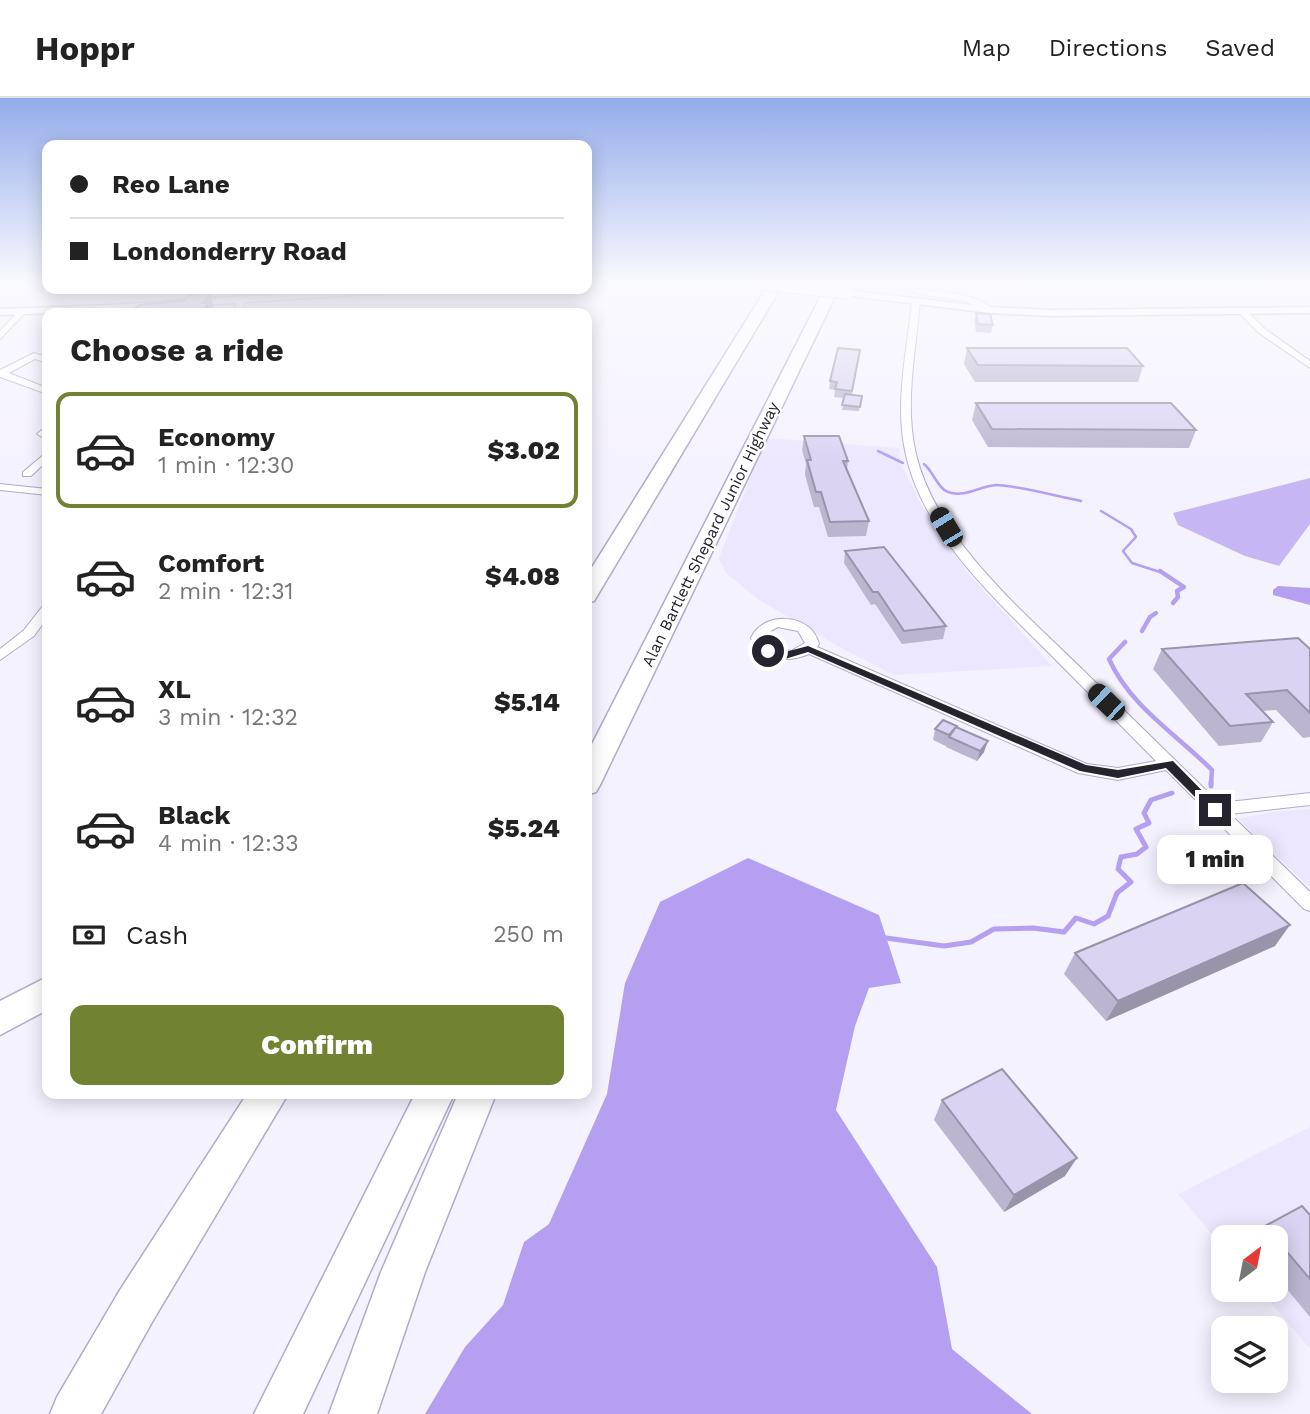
<!DOCTYPE html>
<meta charset="utf-8">
<style>
:root{--surface:#fff;--page:#f2f2f2;--text:#222;--muted:#767676;--line:#e0e0e0;--accent:#718232}
body{margin:0;font-family:"Work Sans",sans-serif;background:var(--page);color:var(--text);height:100vh;display:flex;flex-direction:column;font-size:26px;white-space:nowrap}
*{box-sizing:border-box;margin:0}
p{font-size:23px;color:var(--muted)}
.icon{flex:none;width:38px;height:38px;fill:none;stroke:currentColor;stroke-width:2;stroke-linecap:round;stroke-linejoin:round}
.map{position:relative;flex:1;overflow:hidden}
.details{position:absolute;left:42px;top:210px;width:550px;height:791px;display:flex;flex-direction:column;background:var(--surface);border-radius:14px;box-shadow:0 4px 18px #0003}
.details>*{flex:none}
.top-card{position:absolute;left:42px;top:42px;width:550px;height:154px;border-radius:14px;box-shadow:0 4px 18px #0003;display:grid;align-content:center;height:154px;padding:0 28px;background:var(--surface)}
.needle{width:46px;rotate:32deg}
.fabs{position:absolute;left:1211px;top:1127px;display:grid;gap:14px}
.fabs a{display:grid;place-items:center;width:77px;height:77px;border-radius:14px;background:var(--surface);box-shadow:0 4px 18px #0003;font-size:35px}
.end{position:absolute;width:32px;height:32px;margin:-16px;border:9px solid #25232e;background:#fff;box-shadow:0 0 0 4px #fff}
.from{border-radius:50%}
.bubble{position:absolute;height:49px;border-radius:14px;background:var(--surface);box-shadow:0 4px 18px #0003;font-size:23px;font-weight:800;line-height:49px;text-align:center}
.car{position:absolute;width:21px;height:42px;margin:-21px -10px;border-radius:9px;box-shadow:0 0 5px 2px #0007;background:linear-gradient(#222 24%,#8ab4d8 0 40%,#222 0 76%,#8ab4d8 0 86%,#222 0)}
.top-card b{display:flex;align-items:center;gap:24px;height:66px;font-size:26px}
.top-card b+b{border-top:2px solid var(--line)}
.top-card i{width:18px;height:18px;background:var(--text)}
ul{padding:0;list-style:none}
li{display:flex;align-items:center;gap:21px;height:116px;margin:0 14px 10px;padding:0 14px;border:4px solid transparent;border-radius:14px}
li div{flex:1}
li b{display:block;font-size:26px}
li em{font-style:normal;font-weight:800}
li.active{border-color:var(--accent)}
li>.icon{width:63px;height:63px;stroke-width:1.5}
h2{padding:0 28px;font-size:32px;line-height:84px}
.pay{display:flex;align-items:center;gap:18px;height:77px;padding:0 28px;font-size:26px}
.pay p{margin-inline-start:auto}
.button{display:flex;gap:14px;margin-top:auto;padding:14px 28px}
.button a{flex:1;height:80px;border-radius:14px;background:var(--accent);color:#fff;font-size:28px;font-weight:800;line-height:80px;text-align:center}
header{display:flex;align-items:center;gap:42px;box-sizing:border-box;height:98px;padding:0 35px;background:var(--surface);border-bottom:2px solid var(--line)}
header strong{font-size:33px}
nav{display:flex;gap:38px;margin-inline-start:auto;font-size:24px}
.map>svg:first-child{display:block}
</style>
<header>
<strong>Hoppr</strong>
<nav><a>Map</a><a>Directions</a><a>Saved</a></nav>
</header>
<div class="map">
<svg width="1310" height="1316" viewBox="0 0 1310 1316">
<rect width="100%" height="100%" fill="#f5f2ff"/>
<g fill="#ece7fe">
<polygon points="766,340 899,350 900,365 921,406 968,475 1052,568 894,577 843,551 759,502 726,475 719,460"/>
<polygon points="1310,711 1310,790 1238,721 1270,714"/>
<polygon points="1310,1029 1310,1251 1260,1192 1276,1192 1276,1139 1223,1139 1223,1149 1178,1096"/>
</g>
<polygon fill="#c6b7f4" points="1310,380 1310,426 1279,468 1245,458 1178,427 1173,415"/>
<g fill="#b59ff0">
<polygon points="1278,488 1310,490 1310,507 1273,497 1273,492"/>
<polygon points="748,760 879,817 901,885 869,890 855,928 836,1012 937,1169 952,1251 1032,1316 425,1316 465,1249 503,1207 524,1144 549,1126 607,996 625,885 660,804"/>
</g>
<g fill="none" stroke-linecap="round" stroke-linejoin="round">
<g stroke="#b59ff0" stroke-width="2.5">
<polyline points="878,353 903,365"/>
<path d="M 924,366 C 933,373 938,391 948,394 C 965,400 980,388 996,387 C 1016,387 1059,399 1081,403"/>
<polyline points="1101,413 1131,431 1136,439 1123,453 1132,465 1163,475"/>
</g>
<g stroke="#b59ff0" stroke-width="4.5">
<polyline points="1160,473 1184,489 1177,493 1178,499 1173,505"/>
<polyline points="1142,533 1150,519 1156,515"/>
<path d="M 1125,544 L 1109,561 C 1130,608 1176,636 1212,672 L 1211,686"/>
</g>
<g stroke="#b59ff0" stroke-width="5">
<polyline points="1211,688 1211,684"/>
<polyline points="882,842 886,840 944,848 971,844 994,831 1033,830 1064,834 1076,820 1094,826 1108,818 1117,795 1131,784 1118,771 1121,759 1137,756 1146,749 1136,731 1149,725 1144,715 1151,702 1172,695"/>
</g>
<defs>
<g id="street">
<path d="M 916,191 C 941,194 975,194 994,212 L 990,214 L 965,203 L 913,195 Z"/>
<polygon points="237,199 244,201 243,215 235,215"/>
<path d="M 916,201 L 920,203 C 916,253 904,306 916,356 C 936,441 1023,513 1083,572 C 1128,616 1174,661 1219,705 L 1310,695 L 1310,707 L 1230,716 L 1310,794 L 1310,813 L 1304,811 L 1166,672 L 1118,682 L 1078,675 L 809,556 C 788,565 761,563 751,540 C 763,512 812,515 819,546 L 817,549 L 1087,666 L 1118,670 L 1156,663 C 1121,628 1086,592 1051,557 C 995,501 924,437 906,357 C 894,307 907,253 912,203 ZM 778,529 L 798,533 L 805,545 L 791,553 L 774,550 L 765,540 L 767,535 Z"/>
<polygon points="20,211 27,213 0,241 0,233"/>
<polygon points="1239,211 1245,211 1265,231 1310,263 1310,270 1259,235 1239,215"/>
<polygon points="34,255 47,259 47,265 35,261 9,275 47,290 47,296 0,279 0,272"/>
<polygon points="47,328 47,342 37,336"/>
<polygon points="47,354 47,363 31,378 23,378 23,374"/>
<polygon points="0,386 47,391 47,397 0,392"/>
<polygon points="47,508 47,520 34,538 0,562 0,551 24,532 42,509"/>
</g>
<g id="secondary">
<polygon points="356,191 403,191 398,194 111,213 0,217 0,211 111,207"/>
<polygon points="847,192 990,209 1050,212 1310,209 1310,215 1050,218 990,215 843,197 843,193"/>
</g>
<g id="highway">
<polygon points="769,186 783,186 597,498 594,503 586,505 586,479"/>
<polygon points="827,186 841,186 600,687 596,694 586,697 586,658"/>
<polygon points="47,879 47,912 0,937 0,903"/>
<polygon points="247,996 288,996 152,1224 101,1316 50,1316 57,1299 120,1192"/>
<polygon points="415,996 454,996 303,1316 254,1316"/>
<polygon points="458,996 496,996 425,1174 377,1316 329,1316 381,1174"/>
</g>
</defs>
<use href="#street" stroke="#b1aac8" stroke-width="2"/>
<use href="#secondary" stroke="#b1aac8" stroke-width="3"/>
<use href="#highway" stroke="#b1aac8" stroke-width="3"/>
<use href="#street" fill="#fff" fill-rule="evenodd"/>
<use href="#secondary" fill="#fff" fill-rule="evenodd"/>
<use href="#highway" fill="#fff" fill-rule="evenodd"/>
<defs>
<polyline id="secondary-bridge" points="760,186 847,195"/>
</defs>
<use href="#secondary-bridge" stroke="#b1aac8" stroke-width="13" stroke-linecap="butt"/>
<use href="#secondary-bridge" stroke="#fff" stroke-width="11"/>
</g>
<g fill="#bbb5d0">
<polygon points="976,215 993,227 991,235 976,234 974,223"/>
<polygon points="967,250 1143,268 1138,284 975,284 964,266"/>
<polygon points="860,252 852,297 862,298 859,313 842,312 844,300 834,299 835,292 829,291 830,283"/>
<polygon points="976,305 1196,332 1189,350 988,349 972,322"/>
<polygon points="804,338 848,363 847,372 869,423 866,438 828,439 819,409 814,409 805,377 806,366 802,352"/>
<polygon points="845,453 946,528 943,541 902,546 875,506 871,507 844,465"/>
<polygon points="1162,551 1310,551 1310,639 1303,640 1276,612 1262,613 1273,624 1261,644 1219,648 1153,571"/>
<polygon points="957,628 957,630 984,654 977,663 946,649 946,648 933,642 935,631"/>
<polygon points="1275,848 1106,923 1064,876 1075,855"/>
<polygon points="942,1002 1065,1078 1004,1114 934,1022"/>
<polygon points="1310,1117 1310,1219 1276,1178 1276,1139 1252,1139 1265,1128"/>
</g>
<g fill="#9994a9">
<polygon points="210,196 214,211 212,215 200,215 202,205"/>
<polygon points="988,643 984,654 977,663 980,653"/>
<polygon points="1290,827 1275,848 1106,923 1118,903"/>
<polygon points="1077,1060 1065,1078 1004,1114 1014,1097"/>
</g>
<g fill="#dad3f2" stroke="#9994a9" stroke-width="2">
<polygon points="210,196 202,205 209,205 200,215 130,215 139,207 183,203 189,197"/>
<polygon points="976,215 990,216 993,227 978,226"/>
<polygon points="838,250 860,252 852,293 835,291 837,284 830,283"/>
<polygon points="967,250 1127,250 1143,268 978,267"/>
<polygon points="845,296 862,298 860,309 842,307"/>
<polygon points="976,305 1171,305 1196,332 992,331"/>
<polygon points="804,338 839,338 848,363 843,363 869,423 830,424 821,394 816,394 807,362 811,362"/>
<polygon points="884,449 946,528 904,533 878,494 873,494 845,453"/>
<polygon points="1298,540 1310,551 1310,615 1287,592 1246,596 1273,624 1230,628 1162,551"/>
<polygon points="943,622 957,628 949,637 935,631"/>
<polygon points="956,629 988,643 980,653 949,639"/>
<polygon points="1243,785 1290,827 1118,903 1075,855"/>
<polygon points="1002,971 1077,1060 1014,1097 942,1002"/>
<polygon points="1302,1108 1310,1117 1310,1181 1276,1141 1276,1139 1274,1139 1265,1128"/>
</g>
<linearGradient id="sky" x2="0" y2="1"><stop stop-color="#93aceb"/><stop offset="0.5" stop-color="#faf9ff"/><stop offset="1" stop-color="#faf9ff" stop-opacity="0"/></linearGradient>
<rect width="1310" height="370" fill="url(#sky)"/>
<polygon fill="#25232e" points="808,548 1086,667 1118,672 1173,663 1221,712 1219,715 1211,715 1166,670 1118,680 1080,673 808,554 785,561 763,553 768,550 785,554"/>
<g text-anchor="middle" stroke-width="5" stroke-linejoin="round" paint-order="stroke">
<g font-size="16" fill="#25232e" stroke="#fff">
<text transform="translate(710 436) rotate(-64)" y="6">Alan Bartlett Shepard Junior Highway</text>
</g>
</g>
</svg>
<div class="fabs">
<a><svg class="needle" viewBox="-14 -14 28 28"><path d="M0-13l5 13h-10z" fill="#e53935"/><path d="M0 13l5-13h-10z" fill="#767676"/></svg></a>
<a><svg class="icon" aria-label="layers" viewBox="0 0 24 24"><path d="M12 4l9 5-9 5-9-5zM3 14l9 5 9-5"/></svg></a>
</div>
<i class="end from" style="left:768px;top:553px"></i>
<i class="end" style="left:1215px;top:712px"></i>
<div class="bubble" style="left:1157px;top:737px;width:116px">1 min</div>
<i class="car" style="left:946px;top:429px;rotate:329deg"></i>
<i class="car" style="left:1106px;top:604px;rotate:314deg"></i>
<div class="top-card">
<b><i class="from"></i>Reo Lane</b>
<b><i></i>Londonderry Road</b>
</div>
<section class="details">
<h2>Choose a ride</h2>
<ul>
<li class="active"><svg class="icon" aria-label="car" viewBox="0 0 24 24"><path d="M5 17H2v-5l4-1 3-4h7l3 4 3 1v5h-3M9 17h6M6 11h13"/><circle cx="7" cy="17" r="2"/><circle cx="17" cy="17" r="2"/></svg><div><b>Economy</b><p>1 min · 12:30</p></div><em>$3.02</em></li>
<li><svg class="icon" aria-label="car" viewBox="0 0 24 24"><path d="M5 17H2v-5l4-1 3-4h7l3 4 3 1v5h-3M9 17h6M6 11h13"/><circle cx="7" cy="17" r="2"/><circle cx="17" cy="17" r="2"/></svg><div><b>Comfort</b><p>2 min · 12:31</p></div><em>$4.08</em></li>
<li><svg class="icon" aria-label="car" viewBox="0 0 24 24"><path d="M5 17H2v-5l4-1 3-4h7l3 4 3 1v5h-3M9 17h6M6 11h13"/><circle cx="7" cy="17" r="2"/><circle cx="17" cy="17" r="2"/></svg><div><b>XL</b><p>3 min · 12:32</p></div><em>$5.14</em></li>
<li><svg class="icon" aria-label="car" viewBox="0 0 24 24"><path d="M5 17H2v-5l4-1 3-4h7l3 4 3 1v5h-3M9 17h6M6 11h13"/><circle cx="7" cy="17" r="2"/><circle cx="17" cy="17" r="2"/></svg><div><b>Black</b><p>4 min · 12:33</p></div><em>$5.24</em></li>
</ul>
<div class="pay"><svg class="icon" aria-label="cash" viewBox="0 0 24 24"><path d="M3 7h18v10H3z"/><circle cx="12" cy="12" r="2"/></svg>Cash<p>250 m</p></div>
<div class="button"><a>Confirm</a></div>
</section>
</div>
